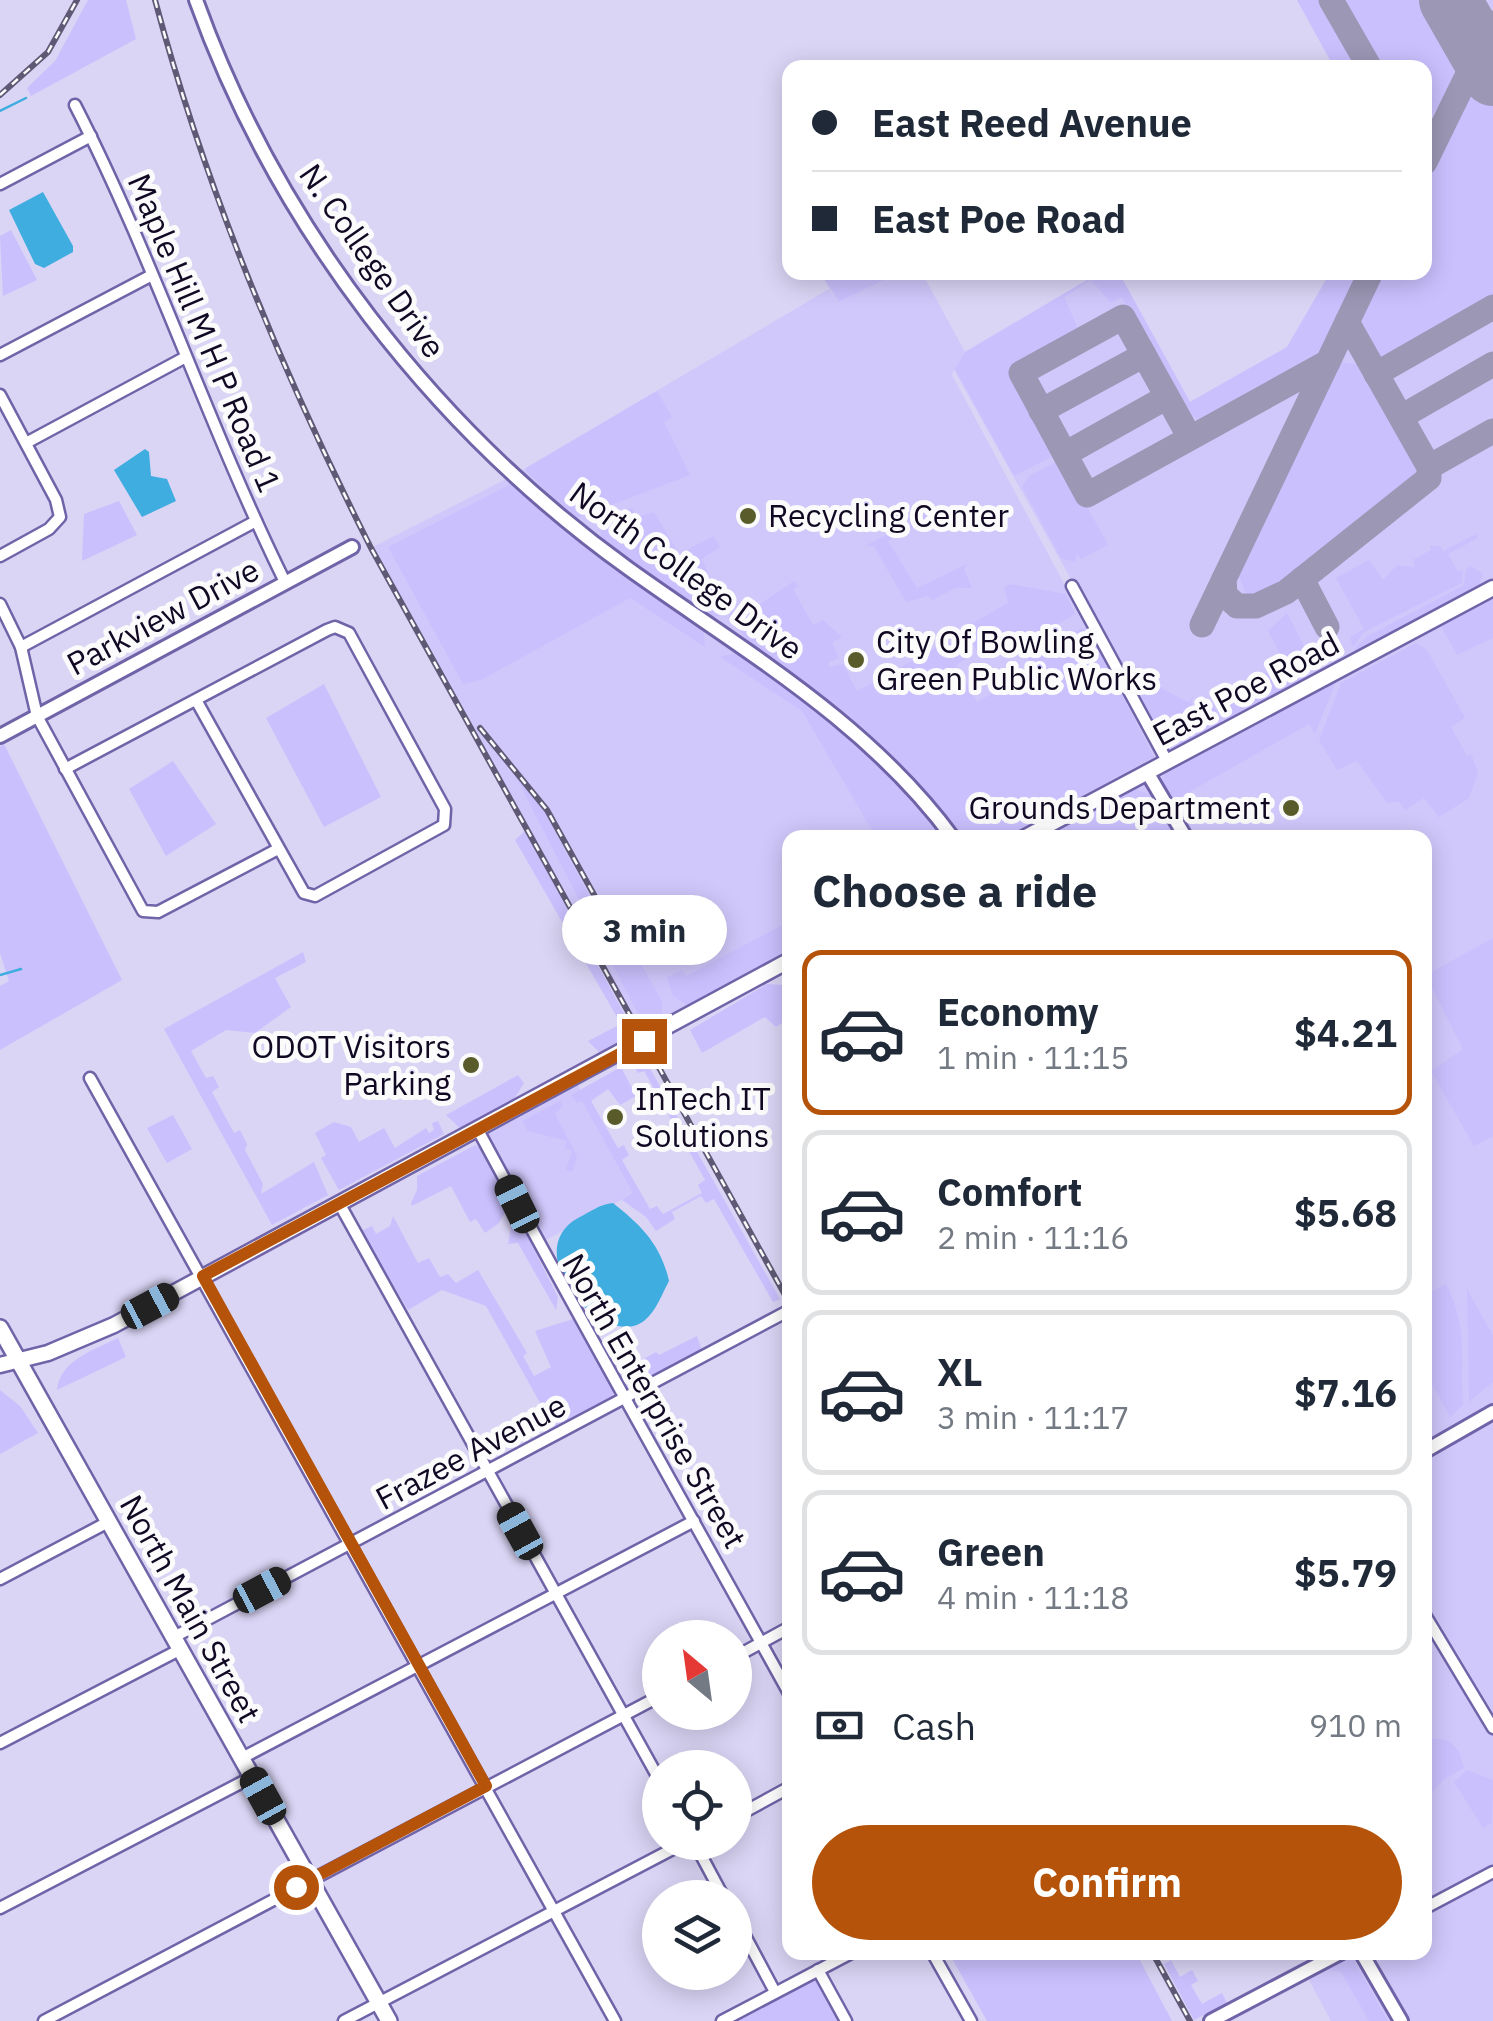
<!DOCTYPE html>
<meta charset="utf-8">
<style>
:root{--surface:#fff;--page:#f2f2f3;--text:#1f2937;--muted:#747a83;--line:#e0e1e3;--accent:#b45309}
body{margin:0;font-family:"IBM Plex Sans",sans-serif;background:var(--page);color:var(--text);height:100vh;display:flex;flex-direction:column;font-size:38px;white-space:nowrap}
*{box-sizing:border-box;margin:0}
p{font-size:32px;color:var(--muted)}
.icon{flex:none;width:55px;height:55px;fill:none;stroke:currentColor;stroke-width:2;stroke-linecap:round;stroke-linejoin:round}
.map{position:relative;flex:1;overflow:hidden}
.sheet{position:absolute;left:782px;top:830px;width:650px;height:1130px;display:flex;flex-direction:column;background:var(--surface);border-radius:20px;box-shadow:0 5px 25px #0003}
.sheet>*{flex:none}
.banner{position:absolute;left:782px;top:60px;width:650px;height:220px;border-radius:20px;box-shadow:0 5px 25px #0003;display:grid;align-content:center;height:220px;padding:0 30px;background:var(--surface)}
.needle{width:65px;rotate:331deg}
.buttons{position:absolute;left:642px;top:1620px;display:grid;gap:20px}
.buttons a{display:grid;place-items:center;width:110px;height:110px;border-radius:50%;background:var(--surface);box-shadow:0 5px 25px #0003;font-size:50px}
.end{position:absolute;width:45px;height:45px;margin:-22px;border:12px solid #b45309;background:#fff;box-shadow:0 0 0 5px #fff}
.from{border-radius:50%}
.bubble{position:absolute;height:70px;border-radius:35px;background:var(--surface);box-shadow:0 5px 25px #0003;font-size:32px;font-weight:700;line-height:70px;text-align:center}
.car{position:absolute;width:30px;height:60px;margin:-30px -15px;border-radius:12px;box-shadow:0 0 8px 2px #0007;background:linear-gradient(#222 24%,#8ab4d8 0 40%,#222 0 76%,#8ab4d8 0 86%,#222 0)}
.banner b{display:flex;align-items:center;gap:35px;height:95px;font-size:38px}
.banner b+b{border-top:2px solid var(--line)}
.banner i{width:25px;height:25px;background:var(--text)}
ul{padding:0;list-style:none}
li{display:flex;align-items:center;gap:30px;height:165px;margin:0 20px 15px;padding:0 10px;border:5px solid var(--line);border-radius:20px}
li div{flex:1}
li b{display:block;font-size:38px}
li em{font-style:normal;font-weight:700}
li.active{border-color:var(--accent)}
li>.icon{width:90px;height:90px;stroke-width:1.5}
h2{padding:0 30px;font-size:45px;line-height:120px}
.pay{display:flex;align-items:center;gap:25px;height:110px;padding:0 30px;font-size:38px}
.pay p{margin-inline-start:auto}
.cta{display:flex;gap:20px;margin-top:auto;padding:20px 30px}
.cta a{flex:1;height:115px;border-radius:60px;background:var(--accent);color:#fff;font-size:40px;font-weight:700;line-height:115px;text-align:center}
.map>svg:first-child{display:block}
</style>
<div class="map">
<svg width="1493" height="2021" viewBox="0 0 1493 2021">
<rect width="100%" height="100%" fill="#dad5f5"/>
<g fill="#d0c8fb">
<polygon points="1297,0 1493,0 1493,579 1168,753 954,370 952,375 1161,764 1024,837 790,838 790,960 644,1041 371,548 514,475 829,289 839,302 900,273 922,273 965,352 1099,273 1119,273 1190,402 1287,347 1330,273 1425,272 1425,68 1334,67"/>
<polygon points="1493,597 1493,2021 1331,2021 1308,1978 1361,1953 1425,1952 1425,838 1042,838"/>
<polygon points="577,1083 635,1193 542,1242 485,1132"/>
</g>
<g fill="#cac0fe">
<polygon points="88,0 126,0 136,39 31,96 27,88 55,61"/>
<polygon points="1297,0 1321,0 1359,67 1334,67"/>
<path d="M 1342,0 L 1438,0 C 1446,14 1460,34 1459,50 C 1459,72 1446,110 1425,118 L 1425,68 L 1380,67 Z"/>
<polygon points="1487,87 1493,98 1493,301 1388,360 1377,358 1360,321 1383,273 1425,272 1425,187 1473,89"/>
<polygon points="11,230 37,280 3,296 0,236"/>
<polygon points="820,273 899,273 839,302"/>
<polygon points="1099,273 1119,273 1190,402 1287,347 1330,273 1361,273 1324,351 1198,419 1186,413 1122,297 1111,303 1091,280 1064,297 1080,333 1013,369 1055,448 1055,455 1014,476 955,369 965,352"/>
<polygon points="1341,362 1360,365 1367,373 1418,465 1418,473 1287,579 1251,595 1245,592 1237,571"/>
<polygon points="657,391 672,417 664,422 690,475 575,519 527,472 526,468"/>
<polygon points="1058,461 1063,463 1108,545 1081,559 1077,553 1075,562 1061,558 1022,487 1029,476"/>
<polygon points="515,482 703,625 705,647 630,598 481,680 463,684 388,547"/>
<polygon points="119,501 137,535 82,561 84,514"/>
<polygon points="632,508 636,517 654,512 679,554 714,536 720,547 702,559 716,592 730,602 726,614 709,618 602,541 599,524 606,516"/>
<polygon points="937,508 939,513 888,541 917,588 967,564 964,570 972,588 955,588 933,600 928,596 906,602 874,546 865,546"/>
<polygon points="1476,534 1478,538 1448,554 1458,572 1463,570 1462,583 1364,632 1353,647 1350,637 1364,629 1336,578 1369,560 1383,580 1397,565 1415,567 1413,560 1431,550 1430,546 1440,546 1443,551"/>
<polygon points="1471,566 1483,574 1478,587 1359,651 1354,649 1366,637 1464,585 1466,569"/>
<path d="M 794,581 L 798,586 L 793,589 L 813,625 L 823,620 L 842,637 L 832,643 L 839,658 L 829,662 L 829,667 L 843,664 L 857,691 L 939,646 L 936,639 L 946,638 L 966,659 L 956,665 L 977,702 L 1033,670 L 1025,655 L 1082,628 L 1090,633 L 1154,757 L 1005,837 L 963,837 C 898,755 840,702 751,645 L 740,631 L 748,612 Z"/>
<polygon points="1010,584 1066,594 1075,614 1021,647 1012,633 978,652 964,628 1008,603 1004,587"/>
<polygon points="1493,594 1493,638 1457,655 1441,626"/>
<polygon points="1287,613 1313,663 1305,671 1283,659 1268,631"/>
<polygon points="1413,635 1337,679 1315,734 1309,724 1170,803 1161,787 1166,768"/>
<polygon points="1416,643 1427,650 1465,718 1451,727 1467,756 1471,754 1478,772 1469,798 1439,817 1424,798 1405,810 1399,801 1387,803 1357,761 1337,770 1319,740 1341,683"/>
<polygon points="739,652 868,752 942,837 876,837 802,711 720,657"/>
<polygon points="1282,665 1305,674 1310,672 1304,681 1226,723 1213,697"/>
<polygon points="1143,670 1141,678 1188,702 1194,696 1191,702 1195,713 1211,701 1223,724 1180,747 1168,746 1128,681 1133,671"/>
<polygon points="324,684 381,797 324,827 266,718"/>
<polygon points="4,744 122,980 0,1050 0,986 9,981 0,953 0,746"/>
<polygon points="173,761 216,824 166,856 129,789"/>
<polygon points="508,762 542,808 605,925 616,920 662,1001 662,1019 648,1033"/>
<polygon points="1133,788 1151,795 1177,837 1044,837"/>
<polygon points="525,831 638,1039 603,1056 588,1041 621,1024 515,840"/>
<polygon points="790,911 790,954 698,1004 687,1005 673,996 667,977 682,970 686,976 786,923 785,915"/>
<polygon points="1493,938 1493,1136 1474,1146 1431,1071 1463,1049 1430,984 1430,973"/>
<polygon points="303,952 306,962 275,978 291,1007 255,1033 226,1030 191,1051 206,1078 213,1076 219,1087 212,1092 234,1133 240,1130 247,1144 245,1150 263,1184 261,1194 314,1162 328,1195 272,1225 164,1029"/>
<polygon points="767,984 783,985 790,995 790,1034 783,1022 776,1027 765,1017 702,1053 690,1030"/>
<polygon points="643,1056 780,1299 773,1302 714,1199 706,1203 701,1196 672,1212 675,1219 656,1231 646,1217 622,1200 633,1193 582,1101 577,1103 571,1095 621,1067 636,1096 620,1105 608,1089 591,1101 618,1148 624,1145 629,1155 622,1160 650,1209 657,1206 663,1214 702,1193 698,1185 705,1180 661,1101 651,1101 656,1092 644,1071 638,1073 631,1062"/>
<polygon points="518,1075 524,1083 511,1104 463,1131 446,1115"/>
<polygon points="560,1101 563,1106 555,1114 577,1156 572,1172 566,1170 572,1151 565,1148 567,1141 528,1131 522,1121"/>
<polygon points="173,1115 192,1149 167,1163 147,1128"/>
<polygon points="438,1121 444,1134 339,1190 321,1158 326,1155 315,1133 334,1122 351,1127 359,1142 384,1128 395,1148 426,1128 429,1133 434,1130 432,1123"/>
<polygon points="475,1145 481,1148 510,1205 498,1224 485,1233 476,1219 470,1222 451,1186 412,1206 411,1203 417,1190 417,1176"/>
<polygon points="393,1216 418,1263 429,1258 440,1277 448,1274 456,1283 478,1270 527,1353 523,1356 534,1376 551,1367 535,1331 573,1319 614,1386 612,1400 554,1428 486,1306 442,1290 408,1310 361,1231 372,1226 376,1234 390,1226"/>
<polygon points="518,1218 558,1297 556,1310 518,1243 508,1244 512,1221"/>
<path d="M 1446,1284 C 1469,1329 1460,1357 1463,1405 L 1450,1417 L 1425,1371 L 1425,1295 Z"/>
<polygon points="1467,1289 1493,1336 1493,1382 1469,1402"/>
<polygon points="697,1336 702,1351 636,1384 627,1382 616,1367 638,1353 642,1360 656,1352 659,1355"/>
<path d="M 118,1338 L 126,1357 L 57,1390 C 60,1360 94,1350 118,1338 Z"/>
<polygon points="0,1390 20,1406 38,1433 0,1454"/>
<polygon points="1425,1737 1449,1741 1459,1751 1464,1768 1444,1779 1425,1800"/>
<polygon points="1467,1770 1493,1780 1492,1823 1483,1828 1454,1782"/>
<polygon points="949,1953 1136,1953 1172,2021 987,2021"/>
<polygon points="1347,1959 1353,1959 1388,2021 1369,2021 1341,1972 1328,1970"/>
<polygon points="1171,1960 1180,1977 1192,1970 1198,1981 1191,1985 1202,2004 1222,1993 1227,2003 1194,2020 1164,1964"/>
<polygon points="818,1970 846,2021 722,2021"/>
</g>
<g fill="#3faddf">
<polygon points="43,192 73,246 73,252 44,268 35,264 9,210"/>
<polygon points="145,449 149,452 151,476 167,479 176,501 142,517 114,470"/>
<path d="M 613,1203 C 642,1226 661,1245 669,1281 C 662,1294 656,1311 645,1320 C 605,1354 516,1252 578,1218 C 590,1212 600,1204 613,1203 Z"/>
</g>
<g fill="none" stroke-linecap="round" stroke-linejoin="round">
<g stroke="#3faddf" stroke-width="2.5">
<polyline points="0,111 26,98"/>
<polyline points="0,975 21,969"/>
</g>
<g stroke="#9c97b5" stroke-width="25">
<polyline points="1331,0 1370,68"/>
<polyline points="1425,162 1493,23"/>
<polyline points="1376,374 1493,307"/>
<polyline points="1041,411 1144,355"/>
<polyline points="1401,417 1493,364"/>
<polyline points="1190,438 1123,317 1021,373 1087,495 1328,362"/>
<polyline points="1065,454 1167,397"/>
<polyline points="1429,467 1493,431"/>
<polyline points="1224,579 1225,595 1237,606 1256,606 1286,592 1429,478 1429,467 1347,322"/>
<polyline points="1302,579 1327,627"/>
<polyline points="1202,625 1371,272"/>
</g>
<polyline stroke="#9c97b5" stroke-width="62" points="1450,0 1493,75"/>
<defs>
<g id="minor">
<path d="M 75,105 C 154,259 208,426 285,582"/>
<polyline points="0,184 91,136"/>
<polyline points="0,355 152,275"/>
<polyline points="0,395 56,500 60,517 49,529 0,556"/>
<polyline points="26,443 184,358"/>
<polyline points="1072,586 1167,761"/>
<polyline points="0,604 21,647 37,716 143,911 158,912 278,849"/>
<polyline points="21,647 256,521"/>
<polyline points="65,769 327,630 335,627 349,633 445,809 444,825 315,896 304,893 196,700"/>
<polyline points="90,1078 615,2021"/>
<path d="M 478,1130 C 580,1320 686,1507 790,1695"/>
<polyline points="339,1203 660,1781"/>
<polyline points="0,1579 110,1521"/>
<polyline points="1425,1615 1493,1728"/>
<polyline points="174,1637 790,1310"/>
<polyline points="735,1657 790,1627"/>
<polyline points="0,1743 181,1649"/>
<polyline points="242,1758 694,1521"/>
<polyline points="735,1817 790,1787"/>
<polyline points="694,1842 724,1898"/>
<polyline points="0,1908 252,1777"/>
<polyline points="1425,1908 1493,1872"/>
<polyline points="735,1917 775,1992"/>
<polyline points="932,1952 971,2021"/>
<polyline points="818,1970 846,2021"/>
<polyline points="44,2021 660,1696"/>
<polyline points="344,2021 686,1842"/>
<polyline points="722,2021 853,1952"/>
</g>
<g id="tertiary">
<path d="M 196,0 C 277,226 434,429 629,569 C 745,652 867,721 953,838"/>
<polyline points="0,736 352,547"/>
<polyline points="1147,772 1186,838"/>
<polyline points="1425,1451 1493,1412"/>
<polyline points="1361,1952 1401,2021"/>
<polyline points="1211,2021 1342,1952"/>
</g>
<g id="secondary">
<polyline points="1024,838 1493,588"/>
<polyline points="0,1365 48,1353 114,1325 790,960"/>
</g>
<polyline id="primary" points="0,1328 389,2021"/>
</defs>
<use href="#minor" stroke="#7163a8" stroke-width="15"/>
<use href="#tertiary" stroke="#7163a8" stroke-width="18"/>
<use href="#secondary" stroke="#7163a8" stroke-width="19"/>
<use href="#primary" stroke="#7163a8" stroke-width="20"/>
<use href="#minor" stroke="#fff" stroke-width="10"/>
<use href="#tertiary" stroke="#fff" stroke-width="12"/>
<use href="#secondary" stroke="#fff" stroke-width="14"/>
<use href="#primary" stroke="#fff" stroke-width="15"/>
<defs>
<g id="rail">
<path d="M 155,0 C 206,191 282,372 371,548 L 790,1304"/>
<polyline points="0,95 48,52 77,0"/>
<polyline points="480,728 547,810 608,920"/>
<polyline points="1152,1952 1190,2021"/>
</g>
</defs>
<use href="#rail" stroke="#5f5975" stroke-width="6"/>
<use href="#rail" stroke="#fbfbfb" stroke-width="2.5" stroke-dasharray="8" stroke-linecap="butt"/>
</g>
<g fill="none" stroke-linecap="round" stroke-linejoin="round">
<polyline stroke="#b45309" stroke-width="12" points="296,1887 486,1786 203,1276 644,1041"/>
</g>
<g fill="#595c2a" stroke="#fbfbfb" stroke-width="4">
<circle cx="748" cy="516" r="10"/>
<circle cx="856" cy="660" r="10"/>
<circle cx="1291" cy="808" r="10"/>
<circle cx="471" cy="1065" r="10"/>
<circle cx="615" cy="1117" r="10"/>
</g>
<g text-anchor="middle" stroke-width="10" stroke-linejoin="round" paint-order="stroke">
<g font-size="32" fill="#110924" stroke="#fbfbfb">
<text transform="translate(372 261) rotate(55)" y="11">N. College Drive</text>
<text transform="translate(204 333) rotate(67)" y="11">Maple Hill M H P Road 1</text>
<text transform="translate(686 571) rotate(36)" y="11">North College Drive</text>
<text transform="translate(163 617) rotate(-28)" y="11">Parkview Drive</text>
<text transform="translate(1246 689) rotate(-28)" y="11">East Poe Road</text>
<text transform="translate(654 1401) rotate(60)" y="11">North Enterprise Street</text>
<text transform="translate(471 1452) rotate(-28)" y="11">Frazee Avenue</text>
<text transform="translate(190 1609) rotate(61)" y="11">North Main Street</text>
</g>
<g font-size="32" fill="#110924" stroke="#fbfbfb" text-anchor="start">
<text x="768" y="527">Recycling Center</text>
<text x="876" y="653">City Of Bowling<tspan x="876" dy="37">Green Public Works</tspan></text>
<text x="1271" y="819" text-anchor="end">Grounds Department</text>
<text x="451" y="1058" text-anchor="end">ODOT Visitors<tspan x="451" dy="37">Parking</tspan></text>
<text x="635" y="1110">InTech IT<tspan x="635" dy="37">Solutions</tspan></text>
</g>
</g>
</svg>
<div class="buttons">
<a><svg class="needle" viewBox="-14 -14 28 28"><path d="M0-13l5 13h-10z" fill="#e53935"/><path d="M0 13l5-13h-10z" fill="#747a83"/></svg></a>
<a><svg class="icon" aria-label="locate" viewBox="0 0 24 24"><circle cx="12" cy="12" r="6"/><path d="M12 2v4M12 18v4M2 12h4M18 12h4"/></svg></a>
<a><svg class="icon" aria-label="layers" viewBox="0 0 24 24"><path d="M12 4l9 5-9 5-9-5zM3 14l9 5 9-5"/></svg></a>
</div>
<i class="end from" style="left:296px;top:1887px"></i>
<i class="end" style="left:644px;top:1041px"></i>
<div class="bubble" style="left:562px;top:895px;width:165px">3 min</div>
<i class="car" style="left:517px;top:1204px;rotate:334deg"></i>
<i class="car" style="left:150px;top:1306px;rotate:62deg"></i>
<i class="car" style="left:520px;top:1531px;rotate:331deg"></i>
<i class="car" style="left:262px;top:1590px;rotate:62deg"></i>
<i class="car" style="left:263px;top:1796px;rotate:331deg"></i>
<div class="banner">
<b><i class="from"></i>East Reed Avenue</b>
<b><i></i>East Poe Road</b>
</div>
<section class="sheet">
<h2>Choose a ride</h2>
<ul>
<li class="active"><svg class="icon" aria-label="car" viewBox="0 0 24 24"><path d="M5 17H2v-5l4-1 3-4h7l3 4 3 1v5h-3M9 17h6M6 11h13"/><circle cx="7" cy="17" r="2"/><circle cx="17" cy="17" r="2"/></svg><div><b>Economy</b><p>1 min · 11:15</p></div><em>$4.21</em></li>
<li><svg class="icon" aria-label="car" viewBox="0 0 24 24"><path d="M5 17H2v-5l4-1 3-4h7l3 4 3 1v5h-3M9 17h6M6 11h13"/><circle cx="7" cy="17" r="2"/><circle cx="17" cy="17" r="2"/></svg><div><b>Comfort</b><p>2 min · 11:16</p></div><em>$5.68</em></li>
<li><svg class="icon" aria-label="car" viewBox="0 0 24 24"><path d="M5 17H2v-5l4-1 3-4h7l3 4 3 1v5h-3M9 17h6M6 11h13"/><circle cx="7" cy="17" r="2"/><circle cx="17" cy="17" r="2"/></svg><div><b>XL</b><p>3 min · 11:17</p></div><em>$7.16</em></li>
<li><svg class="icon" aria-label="car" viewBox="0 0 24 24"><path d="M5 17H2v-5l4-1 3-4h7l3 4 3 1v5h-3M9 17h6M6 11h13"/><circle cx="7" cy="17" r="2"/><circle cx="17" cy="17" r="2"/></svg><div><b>Green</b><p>4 min · 11:18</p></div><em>$5.79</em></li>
</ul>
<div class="pay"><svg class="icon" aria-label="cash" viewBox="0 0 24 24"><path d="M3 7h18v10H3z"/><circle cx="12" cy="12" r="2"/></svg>Cash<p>910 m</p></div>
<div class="cta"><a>Confirm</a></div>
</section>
</div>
